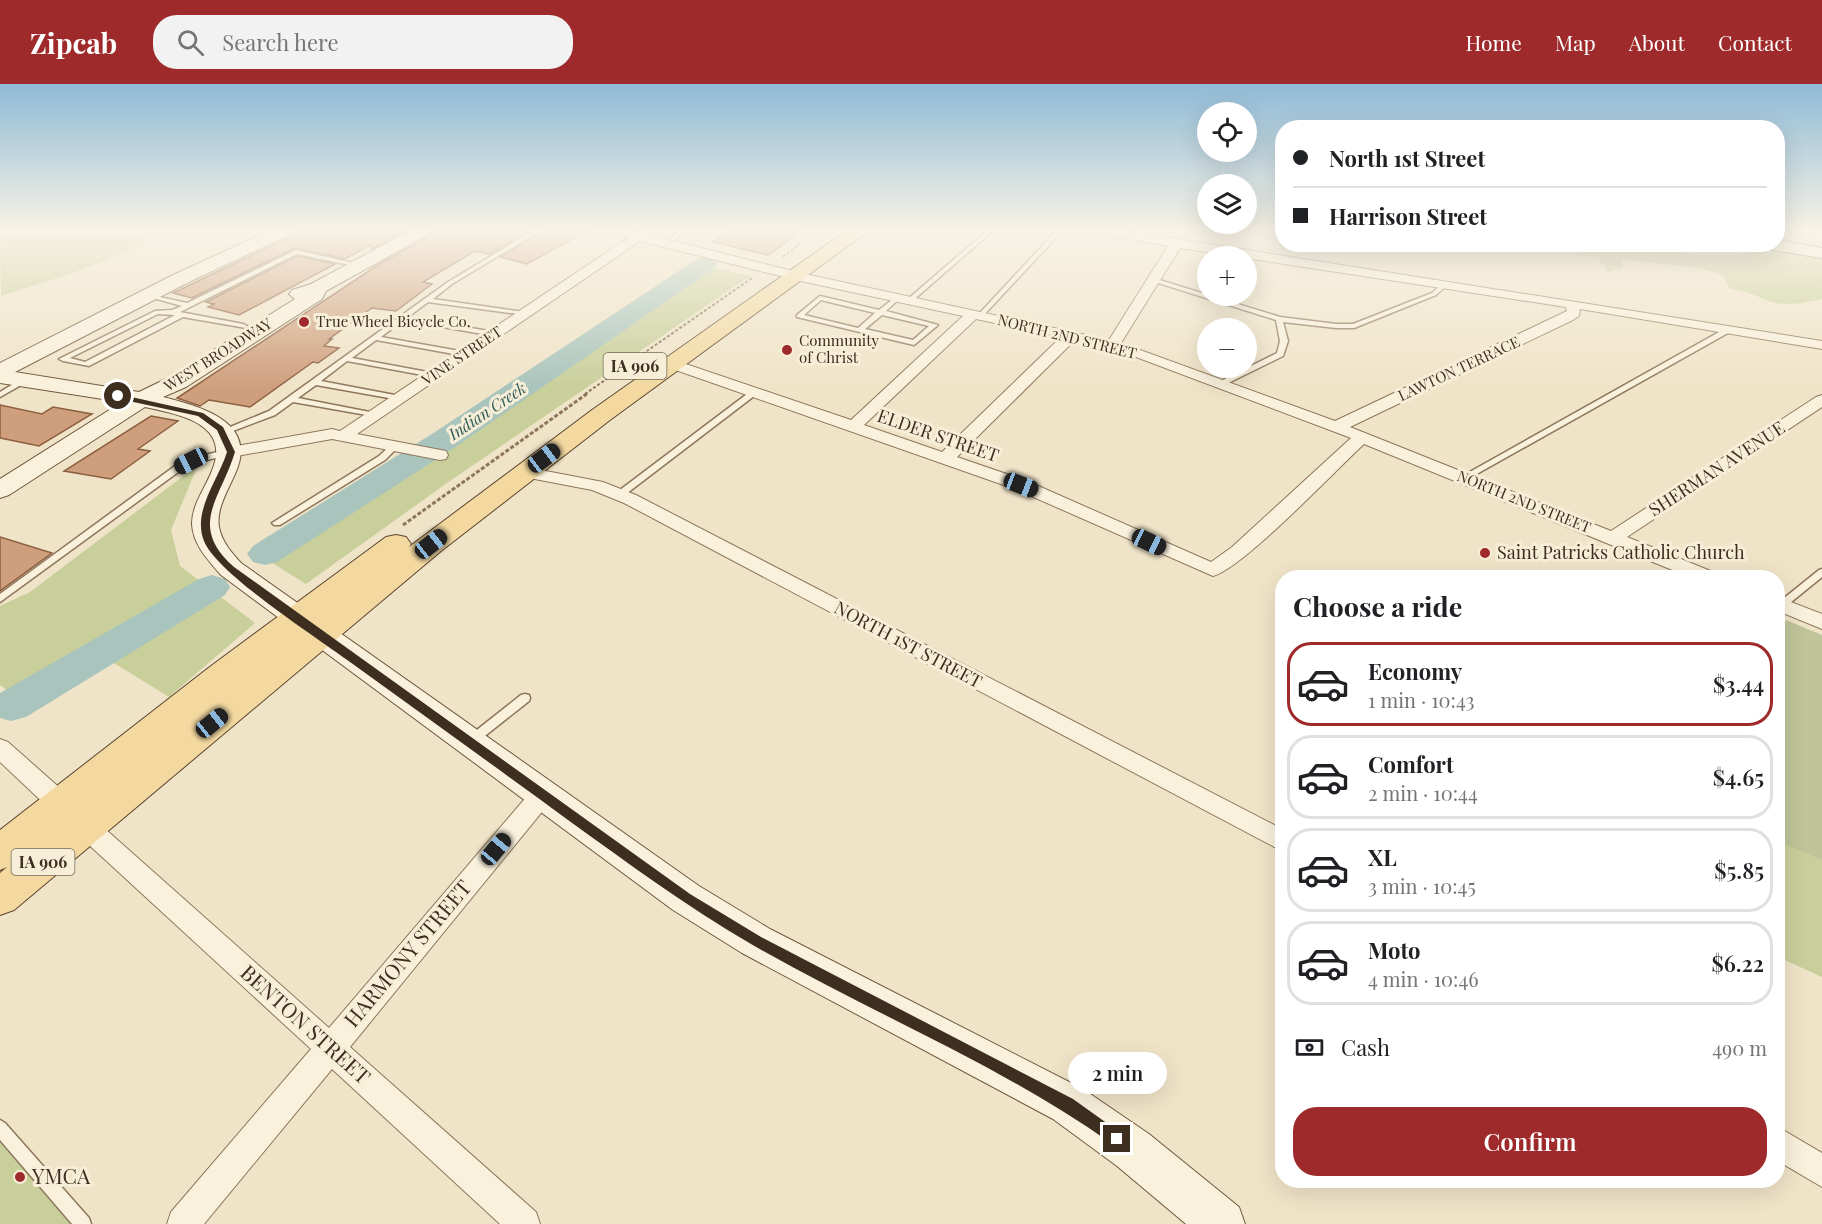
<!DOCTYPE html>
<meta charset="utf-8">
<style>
:root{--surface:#fff;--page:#f2f2f2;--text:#202124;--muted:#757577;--line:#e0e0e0;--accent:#9e2a2b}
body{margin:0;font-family:"Playfair Display",serif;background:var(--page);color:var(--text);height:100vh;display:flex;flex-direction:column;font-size:22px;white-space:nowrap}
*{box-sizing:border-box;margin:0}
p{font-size:20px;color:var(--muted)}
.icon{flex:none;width:33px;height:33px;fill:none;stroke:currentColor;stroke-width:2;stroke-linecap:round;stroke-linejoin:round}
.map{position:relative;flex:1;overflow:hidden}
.panel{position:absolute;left:1275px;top:486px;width:510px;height:618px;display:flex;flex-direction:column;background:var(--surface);border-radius:24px;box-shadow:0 6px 24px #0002}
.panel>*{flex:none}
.guide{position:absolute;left:1275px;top:36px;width:510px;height:132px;border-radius:24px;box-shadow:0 6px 24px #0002;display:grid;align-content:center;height:132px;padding:0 18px;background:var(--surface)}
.buttons{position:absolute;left:1197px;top:18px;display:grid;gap:12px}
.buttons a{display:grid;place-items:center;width:60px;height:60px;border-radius:50%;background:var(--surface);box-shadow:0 6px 24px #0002;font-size:30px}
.end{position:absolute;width:27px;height:27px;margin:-14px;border:8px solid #3d2e20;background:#fff;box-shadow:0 0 0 3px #fff}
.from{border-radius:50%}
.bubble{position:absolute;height:42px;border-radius:21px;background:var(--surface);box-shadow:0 6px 24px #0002;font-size:20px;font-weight:600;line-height:42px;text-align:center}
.car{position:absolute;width:18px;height:36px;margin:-18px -9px;border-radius:8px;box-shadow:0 0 4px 2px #0007;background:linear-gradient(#222 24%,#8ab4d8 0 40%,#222 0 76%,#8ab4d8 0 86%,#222 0)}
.guide b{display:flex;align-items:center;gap:21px;height:57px;font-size:22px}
.guide b+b{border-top:2px solid var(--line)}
.guide i{width:15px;height:15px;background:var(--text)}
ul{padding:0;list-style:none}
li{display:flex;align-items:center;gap:18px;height:84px;margin:0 12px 9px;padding:0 6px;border:3px solid var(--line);border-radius:24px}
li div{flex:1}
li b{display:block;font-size:22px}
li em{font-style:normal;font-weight:600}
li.on{border-color:var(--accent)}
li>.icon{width:54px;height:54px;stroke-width:1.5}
h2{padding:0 18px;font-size:27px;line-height:72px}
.pay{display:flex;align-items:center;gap:15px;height:66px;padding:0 18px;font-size:22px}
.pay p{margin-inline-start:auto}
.action{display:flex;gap:12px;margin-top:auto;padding:12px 18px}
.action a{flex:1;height:69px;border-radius:24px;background:var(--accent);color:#fff;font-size:24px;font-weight:600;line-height:69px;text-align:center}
header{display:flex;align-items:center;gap:36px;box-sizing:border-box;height:84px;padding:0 30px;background:var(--accent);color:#fff}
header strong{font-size:28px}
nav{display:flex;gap:33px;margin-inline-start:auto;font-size:21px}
.search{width:420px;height:54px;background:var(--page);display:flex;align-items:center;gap:15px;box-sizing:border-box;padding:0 21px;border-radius:24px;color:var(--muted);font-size:22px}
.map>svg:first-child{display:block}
</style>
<header>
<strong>Zipcab</strong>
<div class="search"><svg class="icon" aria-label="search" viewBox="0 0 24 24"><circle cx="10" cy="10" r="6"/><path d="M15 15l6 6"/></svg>Search here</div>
<nav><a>Home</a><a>Map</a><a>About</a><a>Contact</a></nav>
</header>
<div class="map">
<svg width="1822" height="1140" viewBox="0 0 1822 1140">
<rect width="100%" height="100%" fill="#f0e4c8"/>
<g fill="#c9cf9b">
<path d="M 0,145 L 168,145 C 117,177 58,194 1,212 Z"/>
<path d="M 1570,161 L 1649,161 L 1693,171 L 1741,171 L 1757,166 L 1822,175 L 1822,215 C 1805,219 1783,223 1766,216 C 1752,210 1746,207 1730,205 L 1723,191 L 1698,184 L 1622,175 L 1622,184 L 1608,188 L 1598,173 L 1575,171 Z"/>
<polygon points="696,180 750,192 447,399 306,500 256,469 417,378"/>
<polygon points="198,381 171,446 180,482 255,539 169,613 109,576 27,621 0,601 0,522 30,508"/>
<polygon points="1778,635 1822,656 1822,893 1778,873"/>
<polygon points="0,1047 79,1140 0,1140"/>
</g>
<polygon fill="#bfc49a" points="1786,536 1822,551 1822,776 1778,757 1778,553"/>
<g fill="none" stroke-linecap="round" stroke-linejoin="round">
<g fill="#a9c4bc" fill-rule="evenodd">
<polygon points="705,173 713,175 717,180 713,185 457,362 277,478 265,481 253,478 247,470 253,462 435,348 697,175"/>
<polygon points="212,491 225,495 230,503 225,511 26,633 11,637 0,634 0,609 199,495"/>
</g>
</g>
<g fill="#cf9f7d" stroke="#8d5f41" stroke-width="1.5">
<polygon points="306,145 409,145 372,165 370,161 345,175 295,164 192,214 173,209"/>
<polygon points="436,145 532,145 489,170 475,167 423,198 432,200 396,227 372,224 329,255 332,255 324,262 339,264 318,279 313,278 250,323 209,316 200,322 177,314 381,179 432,151"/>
<polygon points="545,145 590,145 527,180 501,173"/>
<polygon points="734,145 805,145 768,171 713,158"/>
<polygon points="297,172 335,180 239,231 208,223 214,220 206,218"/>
<polygon points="0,321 42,330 53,323 92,330 39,362 0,354"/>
<polygon points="151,332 178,337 138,365 150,367 111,395 64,387"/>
<polygon points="0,453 52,469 0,507"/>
</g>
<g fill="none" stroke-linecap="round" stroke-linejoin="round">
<defs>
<g id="lane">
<polygon points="536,145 543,145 452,200 433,215 524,228 527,230 526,231 428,218 408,233 494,248 498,250 494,252 403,236 381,253 465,268 469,270 465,272 376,256 352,274 433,289 437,291 433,293 347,277 321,297 400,312 404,314 400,316 316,301 298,314 375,329 378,329 378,333 293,318 275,331 225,350 219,350 218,348 269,327 448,198"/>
<polygon points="682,145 689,145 669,160 665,160 665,158"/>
<polygon points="989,145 995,145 911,218 907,218 907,216"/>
<polygon points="1058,145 1064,145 982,233 978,233 978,231"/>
<polygon points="1143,145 1149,145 1141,154 1137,154 1136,153"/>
<path d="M 296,166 L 362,181 L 359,183 L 297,170 L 180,228 L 243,240 L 247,242 L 246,244 L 183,233 L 89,282 L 63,277 L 59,275 L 155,227 L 172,226 L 182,222 L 146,212 L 146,210 L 187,219 ZM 158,230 L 175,231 L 85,278 L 70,274 Z"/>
<polygon points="1152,195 1156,195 1280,233 1336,240 1353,240 1432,209 1443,199 1448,200 1436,211 1354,244 1336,244 1283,238 1288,257 1283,272 1222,302 1219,302 1219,298 1277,269 1280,257 1276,236 1152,197"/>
<path d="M 820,212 L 879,226 L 897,212 L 899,213 L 899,215 L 886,227 L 938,241 L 914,261 L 797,233 L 797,231 ZM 821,216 L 875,229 L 858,244 L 804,231 ZM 882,231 L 929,242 L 913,256 L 865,245 Z"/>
<polygon points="1728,243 1735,245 1466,396 1460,396 1459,394"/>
<polygon points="23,294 30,296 0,313 0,308"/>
<polygon points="751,307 754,307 758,309 622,413 616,413 616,409"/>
<polygon points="393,359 399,359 400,361 385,376 280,441 274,441 272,439 379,372"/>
<polygon points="230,365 233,366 233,370 194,379 181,386 0,518 0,510 175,382 188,375"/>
<polygon points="1822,485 1822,493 1785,523 1778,523 1778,519 1819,486"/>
<polygon points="525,610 529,611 530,614 529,617 476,659 468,659 466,656 468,653 521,611"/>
<polygon points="0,1036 5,1039 89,1134 91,1140 72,1140 0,1056"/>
</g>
<g id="street">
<path d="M 602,145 L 639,148 L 796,188 L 1109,256 L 1168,162 L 1096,149 L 1090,145 L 1114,145 L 1822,257 L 1822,265 L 1580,225 L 1579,232 L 1573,236 L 1350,343 L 1611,447 L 1816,313 L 1822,311 L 1822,323 L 1627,453 L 1718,490 L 1720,494 L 1692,494 L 1364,360 C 1336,386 1243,484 1213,492 L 1015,405 L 667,283 L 665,280 L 672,276 L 677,277 L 851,336 L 963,232 L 796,196 L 640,157 L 357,350 L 446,367 L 448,371 L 446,375 L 440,376 L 332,355 L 231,373 L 223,368 L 231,363 L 332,345 L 340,347 L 628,154 ZM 1180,164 L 1566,223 L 1567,227 L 1335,337 L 1121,259 ZM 976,235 L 1061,253 L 942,368 L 864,341 ZM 1075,256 L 1128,270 L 1351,354 L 1232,463 L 1211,478 L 1027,397 L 957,373 Z"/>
<polygon points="525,383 603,398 636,411 1282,745 1282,767 624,419 592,406 519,392 516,388 519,384"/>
<polygon points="1778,513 1822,530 1822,545 1778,527"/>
<polygon points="0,655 8,658 70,713 73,720 70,727 61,730 52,727 0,678"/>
<polygon points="542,701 550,704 554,711 550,718 350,963 536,1128 540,1140 500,1140 332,985 204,1140 167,1140 171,1128 311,965 76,749 73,742 76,735 85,732 94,735 329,944 534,704"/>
<polygon points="1778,1043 1822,1069 1822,1103 1778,1077"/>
</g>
<g id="secondary">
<path d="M 273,145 L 296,145 L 293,149 L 187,199 L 15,288 L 139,308 L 170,293 L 295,215 L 289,210 L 292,206 L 311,200 L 413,145 L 434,145 L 431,149 L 326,207 L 322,215 L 186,303 L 163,313 C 202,323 259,338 235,390 C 228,406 216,425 219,443 C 222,458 231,468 241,479 L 699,802 L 770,845 L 1083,1005 L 1149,1050 L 1239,1123 L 1245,1140 L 1186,1140 L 1117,1082 L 1053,1035 L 742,869 L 673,826 L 221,491 C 209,477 193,461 192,440 C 192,421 204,406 211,389 C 233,340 181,331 145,323 L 9,411 L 0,414 L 0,395 L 122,318 L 0,299 L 0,279 L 173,191 Z"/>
<polygon points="1778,156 1822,164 1822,174 1766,165 1757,160 1778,160"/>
</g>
<polygon id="primary" points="849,145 871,145 610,336 441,467 14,826 0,831 0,789 7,783 0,786 0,746 211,582 386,453 396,451 406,453 411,460 409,463 592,326"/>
</defs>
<use href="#lane" stroke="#8d765c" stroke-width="3"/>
<use href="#street" stroke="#8d765c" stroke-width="2"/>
<use href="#secondary" stroke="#6f573f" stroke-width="2"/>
<use href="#primary" stroke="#5b4430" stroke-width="2"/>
<g stroke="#8d765c" stroke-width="2" stroke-dasharray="3 2" stroke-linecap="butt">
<polyline points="783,173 817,145"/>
<polyline points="585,310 752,194"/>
</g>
<polyline stroke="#8d765c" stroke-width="3" stroke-dasharray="4 2" stroke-linecap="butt" points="403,441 588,309"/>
<use href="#lane" fill="#faf1dc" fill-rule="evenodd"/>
<use href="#street" fill="#faf1dc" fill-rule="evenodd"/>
<use href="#secondary" fill="#faf1dc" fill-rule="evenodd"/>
<use href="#primary" fill="#f3d9a0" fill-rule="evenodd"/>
</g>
<linearGradient id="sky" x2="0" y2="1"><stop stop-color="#8fbad6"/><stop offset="0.48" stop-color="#f8f3e6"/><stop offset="1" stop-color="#f8f3e6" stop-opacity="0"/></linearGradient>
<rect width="1822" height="304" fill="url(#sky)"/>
<path fill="#3d2e20" d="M 118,310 L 203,329 L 223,343 L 235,368 C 221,415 187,441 234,483 L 690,810 L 761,853 L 1073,1015 L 1122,1050 L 1124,1055 L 1122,1060 L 1117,1062 L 1112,1060 C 1000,980 870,929 751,860 C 687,823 628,779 568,736 C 496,683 423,631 350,578 C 318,554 217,490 204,457 C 192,427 218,397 227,368 L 217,346 L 198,332 L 115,314 Z"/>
<g fill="#9e2a2b" stroke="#f7eed8" stroke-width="2">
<circle cx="304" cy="238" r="6"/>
<circle cx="787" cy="266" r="6"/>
<circle cx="1485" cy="469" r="6"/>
<circle cx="20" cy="1093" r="6"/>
</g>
<g text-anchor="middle" stroke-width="6" stroke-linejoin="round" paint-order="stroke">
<g font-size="15" fill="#3d2e20" stroke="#f7eed8" text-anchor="start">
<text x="316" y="243">True Wheel Bicycle Co.</text>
<text x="799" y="262">Community<tspan x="799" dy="17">of Christ</tspan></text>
</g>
<g font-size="15" fill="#3d2e20" stroke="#f7eed8">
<text transform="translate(1067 253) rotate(14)" y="5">NORTH 2ND STREET</text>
<text transform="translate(218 271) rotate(-32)" y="5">WEST BROADWAY</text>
<text transform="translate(462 272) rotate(-34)" y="5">VINE STREET</text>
<text transform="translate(1459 285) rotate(-25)" y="5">LAWTON TERRACE</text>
<text transform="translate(1524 418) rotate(22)" y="5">NORTH 2ND STREET</text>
</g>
<g fill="#f7eed8" stroke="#756857" stroke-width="1.5">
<rect x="603.5" y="269" width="63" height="26" rx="4.5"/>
<rect x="11.5" y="765" width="63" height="26" rx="4.5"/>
</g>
<g font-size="16" font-weight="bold" fill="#3d2e20">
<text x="635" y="288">IA 906</text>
<text x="43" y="784">IA 906</text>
</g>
<g font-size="16" font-style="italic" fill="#2f5d5a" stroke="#f7eed8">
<text transform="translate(487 327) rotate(-34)" y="6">Indian Creek</text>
</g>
<g font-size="18" fill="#3d2e20" stroke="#f7eed8">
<text transform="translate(938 352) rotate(19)" y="6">ELDER STREET</text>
<text transform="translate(1717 385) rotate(-33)" y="6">SHERMAN AVENUE</text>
<text transform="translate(908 561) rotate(28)" y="6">NORTH 1ST STREET</text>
</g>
<g font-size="18" fill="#3d2e20" stroke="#f7eed8" text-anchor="start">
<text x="1497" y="475">Saint Patricks Catholic Church</text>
</g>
<g font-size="21" fill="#3d2e20" stroke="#f7eed8">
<text transform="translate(408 870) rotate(-50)" y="7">HARMONY STREET</text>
<text transform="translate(305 941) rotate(42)" y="7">BENTON STREET</text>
</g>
<g font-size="21" fill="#3d2e20" stroke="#f7eed8" text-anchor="start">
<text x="32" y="1100">YMCA</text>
</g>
</g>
</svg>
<div class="buttons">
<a><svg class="icon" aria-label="locate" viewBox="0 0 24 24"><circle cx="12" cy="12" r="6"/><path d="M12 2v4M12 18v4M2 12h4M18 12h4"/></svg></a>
<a><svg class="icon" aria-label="layers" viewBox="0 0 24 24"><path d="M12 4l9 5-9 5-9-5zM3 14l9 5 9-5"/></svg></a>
<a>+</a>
<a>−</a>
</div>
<i class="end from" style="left:118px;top:312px"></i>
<i class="end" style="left:1117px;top:1055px"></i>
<div class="bubble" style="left:1068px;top:968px;width:99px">2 min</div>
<i class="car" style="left:544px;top:374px;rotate:53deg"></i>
<i class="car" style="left:191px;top:377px;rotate:243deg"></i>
<i class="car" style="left:1021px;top:401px;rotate:111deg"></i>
<i class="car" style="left:1149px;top:458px;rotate:115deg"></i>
<i class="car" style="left:431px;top:460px;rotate:52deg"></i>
<i class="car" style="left:212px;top:639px;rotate:51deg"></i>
<i class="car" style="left:496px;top:765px;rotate:40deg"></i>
<div class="guide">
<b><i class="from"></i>North 1st Street</b>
<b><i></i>Harrison Street</b>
</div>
<section class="panel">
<h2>Choose a ride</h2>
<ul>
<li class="on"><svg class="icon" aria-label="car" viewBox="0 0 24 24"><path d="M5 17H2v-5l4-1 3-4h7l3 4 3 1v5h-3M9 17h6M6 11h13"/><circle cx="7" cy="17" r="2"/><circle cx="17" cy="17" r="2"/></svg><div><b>Economy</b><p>1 min · 10:43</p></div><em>$3.44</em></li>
<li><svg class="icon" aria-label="car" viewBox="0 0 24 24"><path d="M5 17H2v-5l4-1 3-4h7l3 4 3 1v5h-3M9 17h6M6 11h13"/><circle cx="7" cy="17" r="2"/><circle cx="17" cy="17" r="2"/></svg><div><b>Comfort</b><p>2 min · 10:44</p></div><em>$4.65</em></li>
<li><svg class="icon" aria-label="car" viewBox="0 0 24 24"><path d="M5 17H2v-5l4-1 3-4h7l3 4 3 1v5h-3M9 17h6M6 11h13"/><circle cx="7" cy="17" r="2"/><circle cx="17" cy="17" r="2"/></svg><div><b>XL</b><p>3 min · 10:45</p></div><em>$5.85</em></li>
<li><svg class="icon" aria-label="car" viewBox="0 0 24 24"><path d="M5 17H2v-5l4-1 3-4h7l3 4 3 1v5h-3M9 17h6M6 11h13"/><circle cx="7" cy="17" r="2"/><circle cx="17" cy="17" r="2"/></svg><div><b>Moto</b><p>4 min · 10:46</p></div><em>$6.22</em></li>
</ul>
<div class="pay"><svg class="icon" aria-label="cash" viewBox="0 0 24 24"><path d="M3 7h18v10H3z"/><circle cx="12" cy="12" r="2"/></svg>Cash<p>490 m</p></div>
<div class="action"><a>Confirm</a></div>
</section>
</div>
